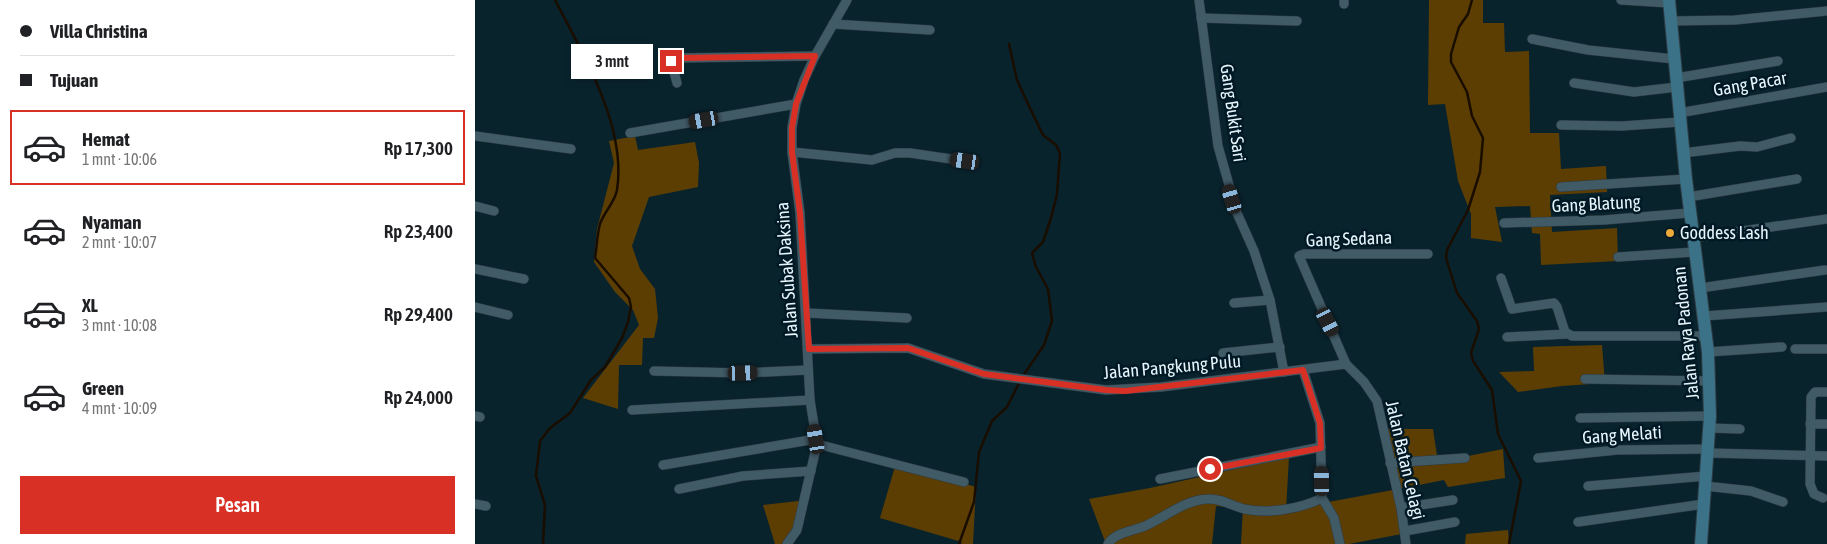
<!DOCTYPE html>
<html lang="id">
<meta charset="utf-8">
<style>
:root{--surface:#fff;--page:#f6f6f6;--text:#202124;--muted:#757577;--line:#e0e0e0;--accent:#d93025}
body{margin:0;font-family:"Asap Condensed",sans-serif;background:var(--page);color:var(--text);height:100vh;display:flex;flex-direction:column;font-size:19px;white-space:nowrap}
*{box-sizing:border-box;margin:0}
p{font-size:16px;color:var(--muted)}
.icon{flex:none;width:28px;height:28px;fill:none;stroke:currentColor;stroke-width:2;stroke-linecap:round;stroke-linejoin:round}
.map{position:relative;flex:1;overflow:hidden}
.panel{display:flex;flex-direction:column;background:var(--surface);width:475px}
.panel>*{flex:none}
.top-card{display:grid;align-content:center;height:110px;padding:0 20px;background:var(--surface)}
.end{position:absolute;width:22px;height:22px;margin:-11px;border:6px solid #d93025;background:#fff;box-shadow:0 0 0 2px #fff}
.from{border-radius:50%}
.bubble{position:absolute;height:35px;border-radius:0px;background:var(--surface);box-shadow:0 2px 8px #0003;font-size:16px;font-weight:600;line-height:35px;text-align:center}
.car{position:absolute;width:15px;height:30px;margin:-15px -8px;border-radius:6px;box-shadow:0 0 4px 1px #0007;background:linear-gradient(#222 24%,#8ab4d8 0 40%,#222 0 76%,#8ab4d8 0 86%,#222 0)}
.top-card b{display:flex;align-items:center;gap:18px;height:48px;font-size:19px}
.top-card b+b{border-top:1px solid var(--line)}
.top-card i{width:12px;height:12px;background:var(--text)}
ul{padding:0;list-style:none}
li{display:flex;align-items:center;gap:15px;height:75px;margin:0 10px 8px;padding:0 10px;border:2px solid transparent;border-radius:0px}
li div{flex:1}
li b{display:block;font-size:19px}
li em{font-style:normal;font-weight:600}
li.active{border-color:var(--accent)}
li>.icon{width:45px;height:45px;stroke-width:1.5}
.cta{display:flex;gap:10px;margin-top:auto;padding:10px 20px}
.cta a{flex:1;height:58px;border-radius:0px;background:var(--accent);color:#fff;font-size:20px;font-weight:600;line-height:58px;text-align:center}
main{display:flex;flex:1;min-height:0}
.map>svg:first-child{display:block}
</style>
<main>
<section class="panel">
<div class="top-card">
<b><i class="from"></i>Villa Christina</b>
<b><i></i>Tujuan</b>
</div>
<ul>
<li class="active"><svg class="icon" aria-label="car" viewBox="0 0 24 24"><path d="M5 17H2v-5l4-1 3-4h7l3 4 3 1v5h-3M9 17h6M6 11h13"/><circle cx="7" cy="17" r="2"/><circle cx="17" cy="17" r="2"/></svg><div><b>Hemat</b><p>1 mnt · 10:06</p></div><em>Rp 17,300</em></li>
<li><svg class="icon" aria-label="car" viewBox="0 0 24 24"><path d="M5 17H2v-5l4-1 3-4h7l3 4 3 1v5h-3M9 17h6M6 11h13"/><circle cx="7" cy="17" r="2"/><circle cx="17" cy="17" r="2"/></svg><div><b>Nyaman</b><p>2 mnt · 10:07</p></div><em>Rp 23,400</em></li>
<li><svg class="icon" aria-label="car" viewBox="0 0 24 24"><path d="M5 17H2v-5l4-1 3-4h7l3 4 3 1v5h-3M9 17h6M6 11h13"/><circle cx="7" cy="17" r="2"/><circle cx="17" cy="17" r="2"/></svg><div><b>XL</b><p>3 mnt · 10:08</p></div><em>Rp 29,400</em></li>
<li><svg class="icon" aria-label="car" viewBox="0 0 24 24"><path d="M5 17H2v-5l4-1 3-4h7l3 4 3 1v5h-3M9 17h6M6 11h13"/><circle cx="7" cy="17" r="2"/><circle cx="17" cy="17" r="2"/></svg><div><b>Green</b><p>4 mnt · 10:09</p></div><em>Rp 24,000</em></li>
</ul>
<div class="cta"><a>Pesan</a></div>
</section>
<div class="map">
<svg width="1352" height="544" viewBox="0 0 1352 544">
<rect width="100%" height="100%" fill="#09232d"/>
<g fill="#5d3e02">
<polygon points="954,0 1008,0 1008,23 1029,23 1030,52 1054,51 1055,133 1084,133 1086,169 1131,166 1132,192 1075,195 1077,232 1142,228 1143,261 1066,265 1065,234 1057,233 1055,206 1020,207 1027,242 996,238 996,214 983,181 970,104 953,105"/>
<polygon points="160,136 163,150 220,142 224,163 223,187 174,197 157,246 165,269 180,289 183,318 179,338 168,338 167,365 144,365 143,409 108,398 164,325 158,310 140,292 119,262 122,229 139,163 134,141"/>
<polygon points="1127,345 1130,383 1087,386 1043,392 1024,372 1059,371 1058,347"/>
<polygon points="907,429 958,429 963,462 1028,449 1030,478 973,487 969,480 924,489 932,533 874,544 766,544 768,508 741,506 737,544 631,544 614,499 675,488 814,457 811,510 923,489"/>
<polygon points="421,463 501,487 498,544 486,544 487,542 405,518"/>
<polygon points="332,500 320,541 318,544 300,544 288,505"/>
<polygon points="1033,530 1034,544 990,544 991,534"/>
</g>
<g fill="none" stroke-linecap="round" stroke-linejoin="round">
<g stroke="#190d00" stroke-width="2.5">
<polyline points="997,0 993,14 984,27 976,54 976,62 992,92 997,116 1008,138 1005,172 993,210 972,250 971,258 982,293 1002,321 1004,329 996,353 998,361 1017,390 1023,434 1046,481 1034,544"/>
<polyline points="534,44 542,80 553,104 568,135 581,145 585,153 582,194 576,218 568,242 557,253 561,267 573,289 577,321 569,345 548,376"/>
<path d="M 68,544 L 70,505 L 61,476 L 65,441 L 75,428 L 95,413 L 116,380 L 130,367 L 147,338 L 153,322 L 156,307 L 154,298 L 120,258 C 122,247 122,234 125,224 C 129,212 140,202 142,190 C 152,127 108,54 80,0"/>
<polyline points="484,544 499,502 504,452 517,421 532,407 545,381"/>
</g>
<defs>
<g id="street">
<polyline points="724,0 743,146 762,213 779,251 795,300 809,372"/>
<polyline points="1146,0 1194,3"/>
<polyline points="869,4 869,0"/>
<polyline points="726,18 822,21"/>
<polyline points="1196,21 1260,20 1352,11"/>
<polyline points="358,24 455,30"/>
<polyline points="1057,39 1113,50 1199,59"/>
<polyline points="1201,78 1303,61"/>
<polyline points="202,83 196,61 202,58 340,56"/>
<polyline points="1099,83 1159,92 1202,87"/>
<polyline points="1204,113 1352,87"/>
<polyline points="1086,125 1147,126 1205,122"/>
<polyline points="155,133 321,104"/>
<polyline points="0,136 96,149"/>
<polyline points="317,152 397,160 420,153 435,153 490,161"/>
<polyline points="1208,153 1265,146 1282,147 1316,138"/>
<polyline points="1086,187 1211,179"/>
<polyline points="1213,197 1322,179"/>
<polyline points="0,206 19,211"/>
<polyline points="1029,223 1129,220 1214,213"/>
<polyline points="1218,238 1352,219"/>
<polyline points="1143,257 1220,252"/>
<polyline points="0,269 49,279"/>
<polyline points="1026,278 1037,309 1079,303 1082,307 1090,332 1097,336 1231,336"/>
<polyline points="1225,288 1350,270"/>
<polyline points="759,303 795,300"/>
<polyline points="0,307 33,315"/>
<polyline points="332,313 432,318"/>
<polyline points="1229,316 1352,307"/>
<polyline points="1032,337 1092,334"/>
<polyline points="334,349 433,348 509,374 631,390 686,387 871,364"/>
<polyline points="1320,349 1352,349"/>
<polyline points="1233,352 1307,347"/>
<polyline points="748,353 805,347"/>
<polyline points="871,364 824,256 829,254 953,254"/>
<polyline points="871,364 889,382 902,401 926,508 931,544"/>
<polyline points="828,370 845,423 847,498 859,518 865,544"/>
<polyline points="179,371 268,373 333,370"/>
<polyline points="1110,379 1235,381"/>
<polyline points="157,410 335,400"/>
<polyline points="0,416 5,417"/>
<polyline points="1105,418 1235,416"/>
<polyline points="1335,424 1352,424"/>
<polyline points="1234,428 1265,429"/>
<polyline points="342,444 489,482"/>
<polyline points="1233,453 1352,456"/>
<polyline points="1063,458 1142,450 1234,449"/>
<polyline points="915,463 990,458"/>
<polyline points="188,465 341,439"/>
<polyline points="685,479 846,447"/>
<polyline points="1113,486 1231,476"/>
<polyline points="1230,486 1276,491 1308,502"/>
<polyline points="204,489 268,476 336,471"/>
<polyline points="1348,498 1339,494 1335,484 1336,397 1340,392 1352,392"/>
<polyline points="0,504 11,506"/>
<polyline points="926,508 978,500"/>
<polyline points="1103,522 1229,504"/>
<polyline points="930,531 980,522"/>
<polyline points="312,544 322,530 342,444 335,400 325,213 317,152 317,128 321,104 329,80 340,56 372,0"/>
<path d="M 633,544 C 639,533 658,531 670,526 C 690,517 710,500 732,499 C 746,498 757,506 769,509 C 793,514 826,509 847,498"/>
</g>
<polyline id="secondary" points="1194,0 1211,179 1233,352 1235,416 1226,544"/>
</defs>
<use href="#street" stroke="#2e3b43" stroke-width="10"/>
<use href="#secondary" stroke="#2e3b43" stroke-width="14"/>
<use href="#street" stroke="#405a66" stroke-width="9"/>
<use href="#secondary" stroke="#3b7288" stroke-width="12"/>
</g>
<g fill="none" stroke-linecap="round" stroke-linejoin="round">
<polyline stroke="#d93025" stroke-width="6" points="196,61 202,58 340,56 321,104 317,128 317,152 325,213 334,349 433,348 509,374 631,390 650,391 828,370 845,423 846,448 735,469"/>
</g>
<circle fill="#ebaa39" stroke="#011924" stroke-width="2" cx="1195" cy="233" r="5"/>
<g text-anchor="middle" stroke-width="5" stroke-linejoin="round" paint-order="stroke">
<g font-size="18" fill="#e6f5fc" stroke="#011924">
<text transform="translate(1275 84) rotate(-10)" y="6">Gang Pacar</text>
<text transform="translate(758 113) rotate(82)" y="6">Gang Bukit Sari</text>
<text transform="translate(1121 204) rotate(-3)" y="6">Gang Blatung</text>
<text transform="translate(874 239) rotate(-2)" y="6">Gang Sedana</text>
<text transform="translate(312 270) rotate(-94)" y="6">Jalan Subak Daksina</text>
<text transform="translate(1211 333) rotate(-96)" y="6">Jalan Raya Padonan</text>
<text transform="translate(697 367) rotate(-5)" y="6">Jalan Pangkung Pulu</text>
<text transform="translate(1147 435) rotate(-4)" y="6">Gang Melati</text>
<text transform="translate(930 460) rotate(77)" y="6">Jalan Batan Celagi</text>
</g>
<g font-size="18" fill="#e6f5fc" stroke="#011924" text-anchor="start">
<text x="1205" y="239">Goddess Lash</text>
</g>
</g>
</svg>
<i class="end from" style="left:735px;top:469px"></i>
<i class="end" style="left:196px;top:61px"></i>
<div class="bubble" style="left:96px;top:44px;width:82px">3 mnt</div>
<i class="car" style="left:229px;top:120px;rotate:260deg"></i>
<i class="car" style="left:490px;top:161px;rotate:278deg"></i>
<i class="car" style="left:757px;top:199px;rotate:343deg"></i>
<i class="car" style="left:853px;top:322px;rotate:153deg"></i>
<i class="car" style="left:268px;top:373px;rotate:88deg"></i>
<i class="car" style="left:341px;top:439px;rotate:351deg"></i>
<i class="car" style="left:847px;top:481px;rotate:359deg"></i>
</div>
</main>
